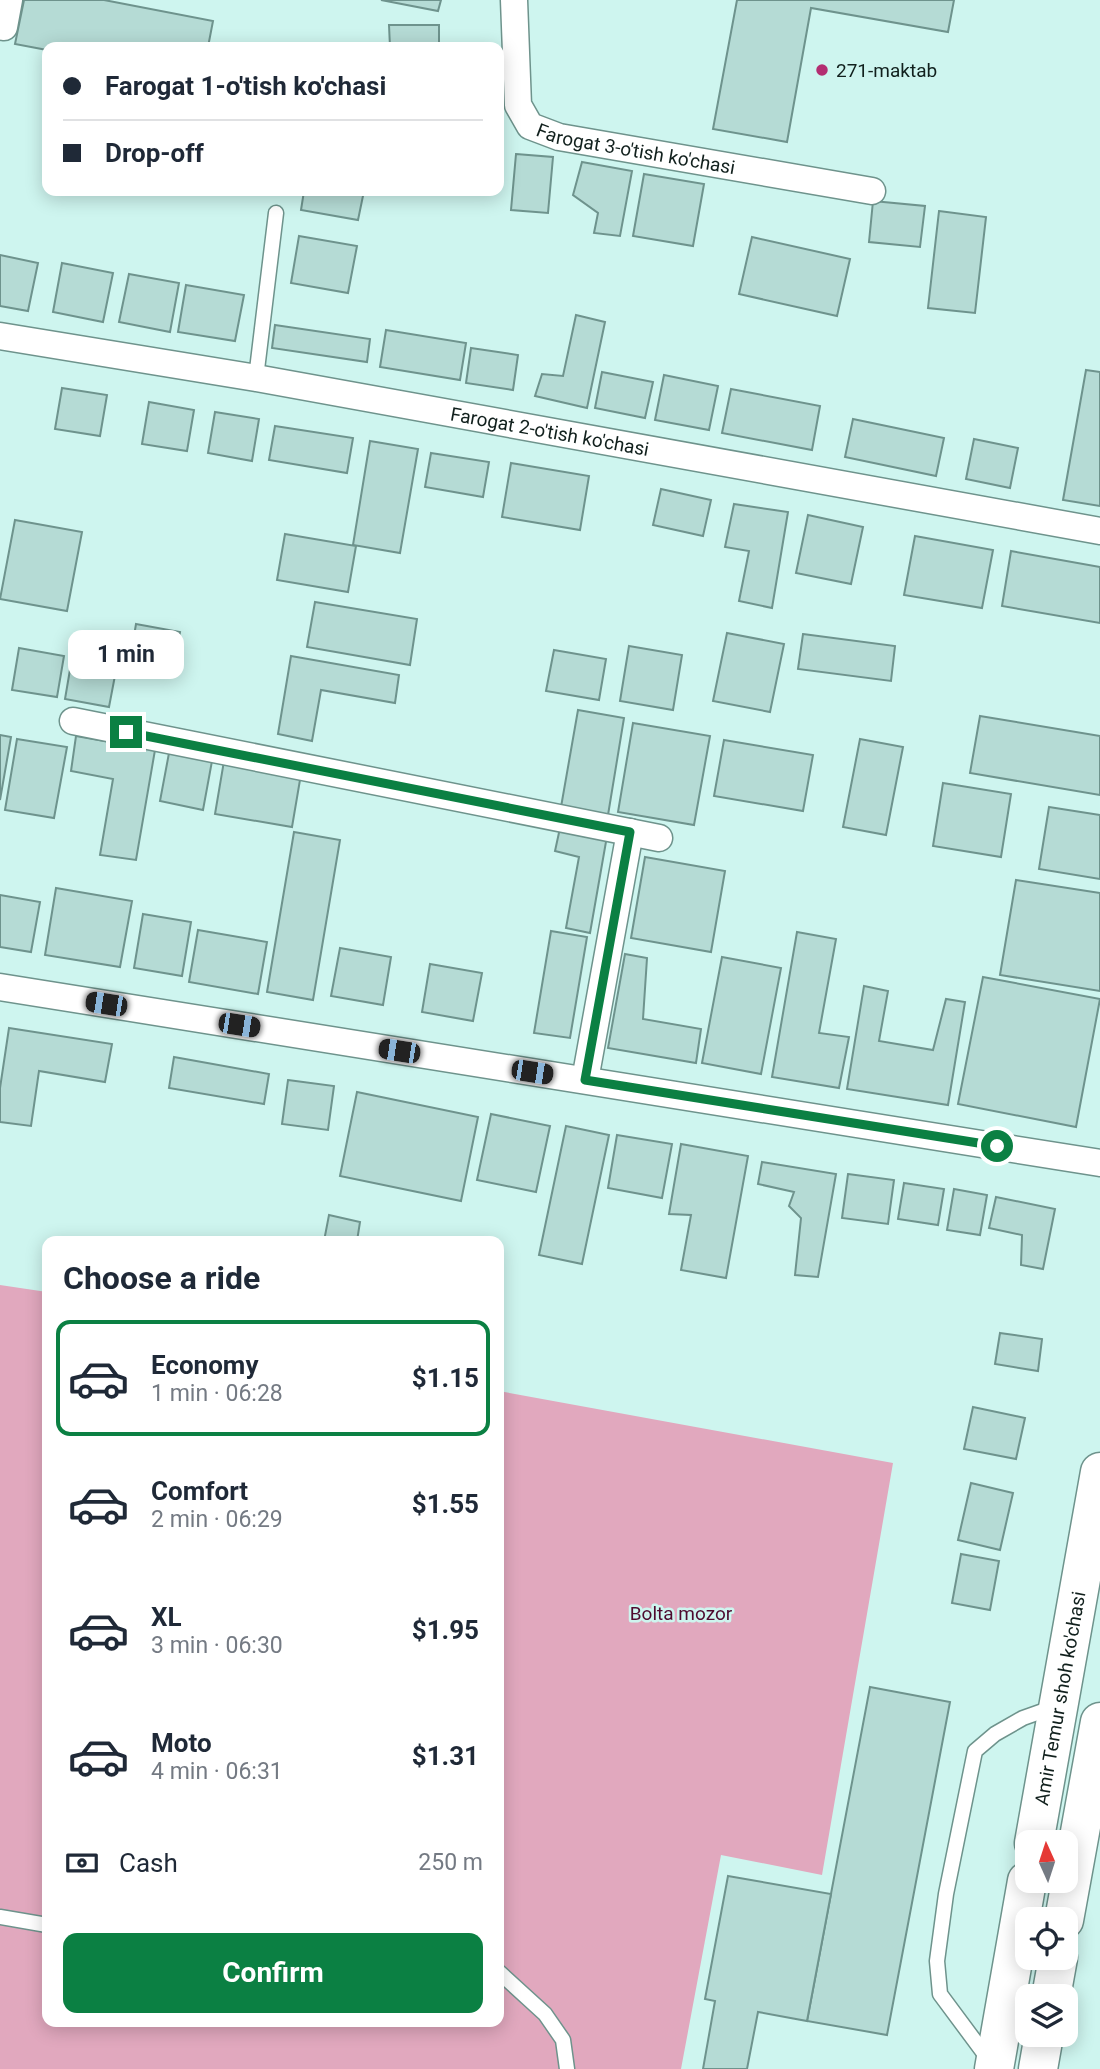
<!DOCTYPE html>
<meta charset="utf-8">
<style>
:root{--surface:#fff;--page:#f6f6f7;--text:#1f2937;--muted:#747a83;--line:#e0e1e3;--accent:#0b8043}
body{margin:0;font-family:Roboto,sans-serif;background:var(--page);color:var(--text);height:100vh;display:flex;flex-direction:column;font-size:26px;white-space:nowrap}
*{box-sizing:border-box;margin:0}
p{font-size:23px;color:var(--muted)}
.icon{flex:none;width:38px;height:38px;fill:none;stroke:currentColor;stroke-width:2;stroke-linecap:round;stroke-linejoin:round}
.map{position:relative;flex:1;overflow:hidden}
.side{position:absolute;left:42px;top:1236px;width:462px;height:791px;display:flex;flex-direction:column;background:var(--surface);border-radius:14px;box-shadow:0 4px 18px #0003}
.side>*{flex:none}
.top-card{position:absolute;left:42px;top:42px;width:462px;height:154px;border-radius:14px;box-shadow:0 4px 18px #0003;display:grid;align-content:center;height:154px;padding:0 21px;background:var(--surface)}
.needle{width:46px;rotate:357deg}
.controls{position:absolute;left:1015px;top:1830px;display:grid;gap:14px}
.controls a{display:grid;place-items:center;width:63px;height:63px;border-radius:14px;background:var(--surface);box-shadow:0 4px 18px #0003;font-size:35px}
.end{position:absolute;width:32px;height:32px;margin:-16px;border:9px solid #0b8043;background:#fff;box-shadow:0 0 0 4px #fff}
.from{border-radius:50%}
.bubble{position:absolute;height:49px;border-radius:14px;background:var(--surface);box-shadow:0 4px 18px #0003;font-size:23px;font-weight:700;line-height:49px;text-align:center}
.car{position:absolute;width:21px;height:42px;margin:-21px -10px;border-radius:9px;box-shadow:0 0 5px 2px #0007;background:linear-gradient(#222 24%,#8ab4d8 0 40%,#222 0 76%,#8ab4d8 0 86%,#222 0)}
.top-card b{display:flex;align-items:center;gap:24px;height:66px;font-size:26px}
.top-card b+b{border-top:2px solid var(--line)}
.top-card i{width:18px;height:18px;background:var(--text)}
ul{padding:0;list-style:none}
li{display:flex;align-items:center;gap:21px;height:116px;margin:0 14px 10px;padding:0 7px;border:4px solid transparent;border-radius:14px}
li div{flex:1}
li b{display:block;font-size:26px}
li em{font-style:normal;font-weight:700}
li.selected{border-color:var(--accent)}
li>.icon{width:63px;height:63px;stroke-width:1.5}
h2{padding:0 21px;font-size:32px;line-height:84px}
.pay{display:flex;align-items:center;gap:18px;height:77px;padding:0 21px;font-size:26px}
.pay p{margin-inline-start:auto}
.action{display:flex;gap:14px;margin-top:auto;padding:14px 21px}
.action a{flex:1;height:80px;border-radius:14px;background:var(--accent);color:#fff;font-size:28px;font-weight:700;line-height:80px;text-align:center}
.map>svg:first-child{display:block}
</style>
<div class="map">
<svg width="1100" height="2069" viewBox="0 0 1100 2069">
<rect width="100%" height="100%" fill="#cef5ef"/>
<polygon fill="#e1a8be" points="0,1285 47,1292 47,2021 499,2021 499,1391 893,1463 822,1875 721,1855 681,2069 0,2069"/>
<g fill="#b5dbd5" stroke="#6e938d" stroke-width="2">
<polygon points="24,0 104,0 213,21 208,47 47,47 47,50 15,44"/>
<polygon points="381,0 441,0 438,11"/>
<polygon points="737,0 954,0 948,32 811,8 787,142 713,129"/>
<polygon points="389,25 439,25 439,47 390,47"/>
<polygon points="516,154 553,157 548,213 511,210"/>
<polygon points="582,162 632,171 620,236 594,233 598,213 573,195"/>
<polygon points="644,174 704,184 693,246 633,236"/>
<polygon points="304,191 364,191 358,220 301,210"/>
<polygon points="873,201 925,206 920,247 869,242"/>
<polygon points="939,211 986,217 975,313 928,308"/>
<polygon points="299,236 357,246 348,293 291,283"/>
<polygon points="752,237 850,259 837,316 739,294"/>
<polygon points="0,255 38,263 28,311 0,306"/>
<polygon points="62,263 113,273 103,322 53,312"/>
<polygon points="129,274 179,283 170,332 119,322"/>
<polygon points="186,285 244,295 235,341 178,332"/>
<polygon points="576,315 605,322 587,408 535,396 542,374 563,376"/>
<polygon points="275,325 370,339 367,362 272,348"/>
<polygon points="386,330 466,343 460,380 380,367"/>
<polygon points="471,348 518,355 513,390 466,383"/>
<polygon points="1086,370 1100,372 1100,506 1063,500"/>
<polygon points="602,372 653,382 645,418 595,408"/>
<polygon points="664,375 718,386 709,430 655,420"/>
<polygon points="62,388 107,395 100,436 55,429"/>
<polygon points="731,389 820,406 812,450 722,433"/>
<polygon points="149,402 194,410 187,451 142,444"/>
<polygon points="215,412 259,419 252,461 208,453"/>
<polygon points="853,419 944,438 936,476 845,457"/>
<polygon points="275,426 353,438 347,473 269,460"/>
<polygon points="974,439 1018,448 1010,488 966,479"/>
<polygon points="370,441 418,449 400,553 353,545"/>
<polygon points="431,453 489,462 483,497 425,487"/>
<polygon points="511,463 589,476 580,530 502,517"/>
<polygon points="661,489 711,500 703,536 653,525"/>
<polygon points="734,504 788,512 772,608 739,601 749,551 725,547"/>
<polygon points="808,515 863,527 851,584 796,573"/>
<polygon points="15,520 82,532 67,611 0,599"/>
<polygon points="285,534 356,546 348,592 277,580"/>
<polygon points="915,536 993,550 982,608 904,595"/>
<polygon points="1011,551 1100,567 1100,623 1002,606"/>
<polygon points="315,602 417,619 410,665 307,647"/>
<polygon points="136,624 180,632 173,673 129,666"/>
<polygon points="727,633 784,644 770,712 713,701"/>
<polygon points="803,634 895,646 891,681 798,669"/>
<polygon points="629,646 682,655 673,710 620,701"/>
<polygon points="19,648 64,656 57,697 12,690"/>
<polygon points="554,650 606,659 599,700 546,691"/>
<polygon points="291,656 399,675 395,703 321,690 312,741 278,734"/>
<polygon points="72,658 117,665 109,707 65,699"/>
<polygon points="578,710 624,718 608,815 561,807"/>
<polygon points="980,716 1100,736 1100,795 970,773"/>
<polygon points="633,723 710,736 694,825 618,812"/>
<polygon points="0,735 11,737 0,800"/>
<polygon points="76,736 155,750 136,860 100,855 113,779 71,771"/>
<polygon points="17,739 67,747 54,818 5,810"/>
<polygon points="860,739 903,747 886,835 843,827"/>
<polygon points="724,740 813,755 803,811 714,796"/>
<polygon points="169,753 212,761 203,810 160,801"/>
<polygon points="224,761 301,774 292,827 215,814"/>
<polygon points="943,783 1011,794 1001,857 933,846"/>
<polygon points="1049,807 1100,815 1100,879 1039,869"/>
<polygon points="560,828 607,836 590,933 566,928 579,857 555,851"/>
<polygon points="294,832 340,840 313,1000 267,992"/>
<polygon points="645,857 725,871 711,952 631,938"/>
<polygon points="1016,880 1100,893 1100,991 1000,975"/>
<polygon points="56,888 132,901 120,967 45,955"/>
<polygon points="0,895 40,902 31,952 0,947"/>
<polygon points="143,914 191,922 182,976 134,968"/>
<polygon points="198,930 267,942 258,994 189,982"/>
<polygon points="551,931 587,937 570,1038 534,1033"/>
<polygon points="797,932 836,939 819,1033 849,1037 839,1088 772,1077"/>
<polygon points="340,948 391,957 383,1005 331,996"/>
<polygon points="625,954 647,958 643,1019 701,1029 696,1063 608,1048"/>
<polygon points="722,957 781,968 761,1074 702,1063"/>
<polygon points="430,964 482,973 473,1021 422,1012"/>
<polygon points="983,977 1100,999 1076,1127 958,1104"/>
<polygon points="864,986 888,991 879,1041 933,1050 946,999 965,1002 948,1105 847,1089"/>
<polygon points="9,1028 112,1044 105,1082 39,1071 31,1126 0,1122 0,1088"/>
<polygon points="174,1057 269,1074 264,1104 169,1088"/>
<polygon points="288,1080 334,1086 328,1130 282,1124"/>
<polygon points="357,1092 478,1117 461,1201 340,1176"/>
<polygon points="491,1114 550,1126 536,1192 477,1180"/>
<polygon points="566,1126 609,1135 582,1264 539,1255"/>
<polygon points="617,1135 672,1144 662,1198 608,1188"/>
<polygon points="681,1144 748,1156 726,1278 681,1270 691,1215 669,1214"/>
<polygon points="762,1162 836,1174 818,1277 795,1275 801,1218 789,1206 794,1192 758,1184"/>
<polygon points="848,1174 894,1180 888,1224 842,1218"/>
<polygon points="904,1183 944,1189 938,1225 898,1219"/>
<polygon points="954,1189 987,1195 980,1235 947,1230"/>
<polygon points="996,1197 1055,1209 1043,1269 1021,1265 1022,1235 989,1228"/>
<polygon points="329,1215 360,1222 357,1241 324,1241"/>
<polygon points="1000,1333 1042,1339 1038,1371 995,1364"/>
<polygon points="973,1407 1025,1418 1016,1459 964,1449"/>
<polygon points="971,1483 1013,1493 1000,1550 958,1540"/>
<polygon points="961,1554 999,1561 990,1610 952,1603"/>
<polygon points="870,1687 950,1702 887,2035 807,2021"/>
<polygon points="728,1876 831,1894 807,2021 758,2012 747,2069 703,2069 715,2001 705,1999"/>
</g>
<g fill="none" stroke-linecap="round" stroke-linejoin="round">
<defs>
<g id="service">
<polyline points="256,378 276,213"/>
<polyline points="0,1917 47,1925"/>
<polyline points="499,1972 545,2014 563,2040 567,2069"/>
<polyline points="989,2060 940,1994 937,1961 946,1894 975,1751 995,1734 1023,1718 1054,1707"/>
</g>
<g id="minor">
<path id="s1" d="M 514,0 L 518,105 L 530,126 L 559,137 L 872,191"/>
<polyline points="4,27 9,0"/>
<path id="s2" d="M 0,336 L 256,378 L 1100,531"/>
<polyline points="73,721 659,838"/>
<polyline points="0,987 1100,1163"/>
<polyline points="585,1080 630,832"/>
</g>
<g id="primary">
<path id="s3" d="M 1034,1843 L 1100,1472"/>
<polyline points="1064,1920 1100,1722"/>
<polyline points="1051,1997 1058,1958"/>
<polyline points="994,2069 1027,1881"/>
<polyline points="1038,2069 1044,2035"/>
</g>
</defs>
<use href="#service" stroke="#6e938c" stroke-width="17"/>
<use href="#minor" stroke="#6e938c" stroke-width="29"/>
<use href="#primary" stroke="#6e938c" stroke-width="41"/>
<use href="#service" stroke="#fff" stroke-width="14"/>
<use href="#minor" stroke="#fff" stroke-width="26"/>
<use href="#primary" stroke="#fff" stroke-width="38"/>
</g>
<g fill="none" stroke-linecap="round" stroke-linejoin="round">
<polyline stroke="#0b8043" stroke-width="9" points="126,732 630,832 585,1080 997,1146"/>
</g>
<circle fill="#b32d71" stroke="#cef5ef" stroke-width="2.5" cx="822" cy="70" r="7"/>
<g text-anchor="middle" stroke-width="5" stroke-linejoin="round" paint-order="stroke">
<g font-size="19" fill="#11201d" stroke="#cef5ef" text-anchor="start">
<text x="836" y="77">271-maktab</text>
</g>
<g font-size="19" fill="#11201d" stroke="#cef5ef">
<text dy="7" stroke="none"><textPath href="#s1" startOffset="238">Farogat 3-o'tish ko'chasi</textPath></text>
<text dy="7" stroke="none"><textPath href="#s2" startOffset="558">Farogat 2-o'tish ko'chasi</textPath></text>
<text dy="7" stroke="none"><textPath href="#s3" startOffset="147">Amir Temur shoh ko'chasi</textPath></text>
</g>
<g font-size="19" fill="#4e0a2e" stroke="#cef5ef">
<text x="681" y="1620">Bolta mozor</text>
</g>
</g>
</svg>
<div class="controls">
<a><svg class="needle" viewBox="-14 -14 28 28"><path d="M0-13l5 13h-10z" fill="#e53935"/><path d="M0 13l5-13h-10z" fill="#747a83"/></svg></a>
<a><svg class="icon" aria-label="locate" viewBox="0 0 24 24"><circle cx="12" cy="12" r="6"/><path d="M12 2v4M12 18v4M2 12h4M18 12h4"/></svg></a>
<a><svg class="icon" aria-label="layers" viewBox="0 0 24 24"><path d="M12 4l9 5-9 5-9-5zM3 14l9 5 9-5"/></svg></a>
</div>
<i class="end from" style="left:997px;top:1146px"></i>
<i class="end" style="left:126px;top:732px"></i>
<div class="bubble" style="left:68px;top:630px;width:116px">1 min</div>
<i class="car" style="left:106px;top:1004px;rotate:279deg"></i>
<i class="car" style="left:239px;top:1025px;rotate:99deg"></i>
<i class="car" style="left:399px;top:1051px;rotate:279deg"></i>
<i class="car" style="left:532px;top:1072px;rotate:99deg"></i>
<div class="top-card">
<b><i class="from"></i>Farogat 1-o'tish ko'chasi</b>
<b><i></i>Drop-off</b>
</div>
<section class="side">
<h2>Choose a ride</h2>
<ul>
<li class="selected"><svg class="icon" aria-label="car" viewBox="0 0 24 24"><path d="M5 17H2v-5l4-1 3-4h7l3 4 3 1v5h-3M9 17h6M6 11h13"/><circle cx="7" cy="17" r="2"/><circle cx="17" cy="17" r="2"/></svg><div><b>Economy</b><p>1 min · 06:28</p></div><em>$1.15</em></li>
<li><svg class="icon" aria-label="car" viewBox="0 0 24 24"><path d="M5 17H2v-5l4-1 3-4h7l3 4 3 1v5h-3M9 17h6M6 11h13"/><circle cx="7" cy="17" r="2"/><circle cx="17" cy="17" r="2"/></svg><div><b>Comfort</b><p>2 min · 06:29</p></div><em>$1.55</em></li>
<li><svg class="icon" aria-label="car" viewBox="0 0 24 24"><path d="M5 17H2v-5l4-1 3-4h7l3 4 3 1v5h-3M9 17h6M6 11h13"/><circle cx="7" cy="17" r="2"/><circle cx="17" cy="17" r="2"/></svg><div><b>XL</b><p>3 min · 06:30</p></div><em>$1.95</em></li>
<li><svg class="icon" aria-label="car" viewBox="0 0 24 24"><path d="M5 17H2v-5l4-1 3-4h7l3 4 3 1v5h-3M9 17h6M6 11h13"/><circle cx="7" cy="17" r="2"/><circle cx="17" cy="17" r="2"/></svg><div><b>Moto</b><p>4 min · 06:31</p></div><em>$1.31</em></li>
</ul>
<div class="pay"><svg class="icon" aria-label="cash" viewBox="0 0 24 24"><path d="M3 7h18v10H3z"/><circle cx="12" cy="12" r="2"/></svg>Cash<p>250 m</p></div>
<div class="action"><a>Confirm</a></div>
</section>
</div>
